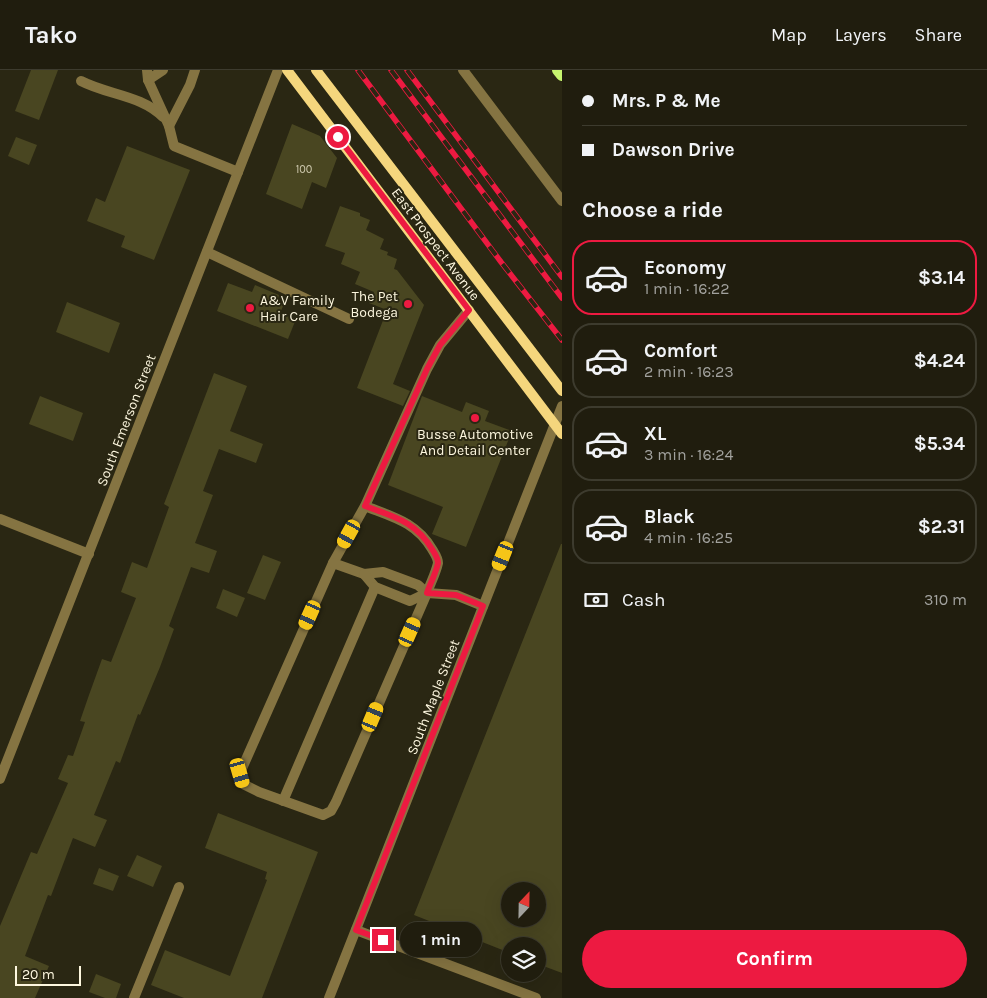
<!DOCTYPE html>
<meta charset="utf-8">
<style>
:root{--surface:#201d0e;--page:#282617;--text:#f1f3f6;--muted:#a2a29e;--line:#3d3b2e;--accent:#ed1a41}
body{margin:0;font-family:Karla,sans-serif;background:var(--page);color:var(--text);height:100vh;display:flex;flex-direction:column;font-size:19px;white-space:nowrap}
*{box-sizing:border-box;margin:0}
p{font-size:16px;color:var(--muted)}
.icon{flex:none;width:28px;height:28px;fill:none;stroke:currentColor;stroke-width:2;stroke-linecap:round;stroke-linejoin:round}
.map{position:relative;flex:1;overflow:hidden}
.sheet{display:flex;flex-direction:column;background:var(--surface);width:425px}
.sheet>*{flex:none}
.banner{display:grid;align-content:center;height:110px;padding:0 20px;background:var(--surface)}
.needle{width:32px;rotate:22deg}
.controls{position:absolute;left:501px;top:812px;display:grid;gap:10px}
.controls a{display:grid;place-items:center;width:45px;height:45px;border-radius:50%;background:var(--surface);box-shadow:0 5px 20px #0002,0 0 0 1px var(--line);font-size:25px}
.scale{position:absolute;left:15px;bottom:12px;width:66px;box-sizing:border-box;padding-left:5px;border:2px solid #fdf7df;border-top:0;font-size:14px;line-height:18px;white-space:nowrap;color:#fdf7df;-webkit-text-stroke:4px #2a2713;paint-order:stroke}
.end{position:absolute;width:22px;height:22px;margin:-11px;border:6px solid #ed1a41;background:#fff;box-shadow:0 0 0 2px #fff}
.from{border-radius:50%}
.bubble{position:absolute;height:35px;border-radius:18px;background:var(--surface);box-shadow:0 5px 20px #0002,0 0 0 1px var(--line);font-size:16px;font-weight:700;line-height:35px;text-align:center}
.car{position:absolute;width:15px;height:30px;margin:-15px -8px;border-radius:6px;box-shadow:0 0 4px 1px #0007;background:linear-gradient(#f5c518 24%,#345 0 40%,#f5c518 0 76%,#345 0 86%,#f5c518 0)}
.banner b{display:flex;align-items:center;gap:18px;height:48px;font-size:19px}
.banner b+b{border-top:1px solid var(--line)}
.banner i{width:12px;height:12px;background:var(--text)}
ul{padding:0;list-style:none}
li{display:flex;align-items:center;gap:15px;height:75px;margin:0 10px 8px;padding:0 10px;border:2px solid var(--line);border-radius:20px}
li div{flex:1}
li b{display:block;font-size:19px}
li em{font-style:normal;font-weight:700}
li.on{border-color:var(--accent)}
li>.icon{width:45px;height:45px;stroke-width:1.5}
h2{padding:0 20px;font-size:22px;line-height:60px}
.pay{display:flex;align-items:center;gap:12px;height:55px;padding:0 20px;font-size:19px}
.pay p{margin-inline-start:auto}
.button{display:flex;gap:10px;margin-top:auto;padding:10px 20px}
.button a{flex:1;height:58px;border-radius:30px;background:var(--accent);color:#fff;font-size:20px;font-weight:700;line-height:58px;text-align:center}
header{display:flex;align-items:center;gap:30px;box-sizing:border-box;height:70px;padding:0 25px;background:var(--surface);border-bottom:1px solid var(--line)}
header strong{font-size:24px}
nav{display:flex;gap:28px;margin-inline-start:auto;font-size:18px}
main{display:flex;flex:1;min-height:0}
.map>svg:first-child{display:block}
</style>
<header>
<strong>Tako</strong>
<nav><a>Map</a><a>Layers</a><a>Share</a></nav>
</header>
<main>
<div class="map">
<svg width="562" height="928" viewBox="0 0 562 928">
<rect width="100%" height="100%" fill="#2a2713"/>
<g fill="#494621" fill-rule="evenodd">
<polygon points="31,0 58,0 39,50 15,41"/>
<polygon points="292,54 320,66 337,88 326,118 312,112 302,139 266,124"/>
<polygon points="16,67 37,75 29,95 8,86"/>
<polygon points="127,76 190,100 154,190 121,177 125,166 87,151 96,128 105,132"/>
<polygon points="340,136 360,143 360,146 370,150 366,160 384,169 380,179 388,182 387,185 397,189 394,199 397,200 424,235 393,314 410,321 403,336 357,318 387,240 369,233 374,222 355,214 360,202 341,194 345,183 325,176"/>
<polygon points="228,213 252,222 255,215 279,225 277,232 284,234 280,243 296,249 288,269 217,241"/>
<polygon points="67,232 120,253 109,283 56,262"/>
<polygon points="214,303 247,316 230,361 263,374 256,393 219,379 203,421 213,425 195,473 217,481 209,503 191,497 169,556 174,559 160,597 140,645 138,644 120,693 116,691 94,745 107,750 95,777 73,768 51,826 48,825 25,886 49,896 35,928 0,928 0,856 31,782 37,784 68,713 58,709 68,685 73,686 85,652 80,651 89,625 102,589 111,592 136,528 121,522 132,492 147,498 169,437 164,434"/>
<polygon points="40,326 83,343 73,371 29,354"/>
<polygon points="422,326 462,342 466,332 489,341 485,351 512,361 466,477 432,464 443,437 388,415"/>
<path d="M 561,474 L 562,474 L 562,903 L 538,894 L 538,876 L 510,876 L 510,883 L 414,845 ZM 510,821 L 538,821 L 538,849 L 510,849 Z"/>
<polygon points="263,485 281,492 265,530 247,523"/>
<polygon points="223,519 245,528 237,547 216,538"/>
<polygon points="218,743 318,782 262,928 184,928 151,915 165,880 230,906 267,810 265,809 267,802 205,778"/>
<polygon points="137,785 162,796 153,817 127,806"/>
<polygon points="99,798 119,806 113,821 93,814"/>
<polygon points="96,904 121,914 116,928 105,928 89,922"/>
</g>
<g fill="none" stroke-linecap="round" stroke-linejoin="round">
<g stroke="#857442" stroke-width="10">
<polyline points="147,0 148,10 169,56 174,76 238,102"/>
<polyline points="463,0 562,131"/>
<polyline points="148,10 163,0"/>
<path d="M 81,11 C 108,25 141,25 163,47"/>
<polyline points="169,56 190,15 195,0"/>
<polyline points="207,182 349,249"/>
<path d="M 365,436 C 393,447 416,452 432,479 C 435,484 438,488 438,493 C 436,503 430,514 427,523 L 336,732 L 331,741 L 323,745 L 259,722 L 243,714 L 240,703 L 333,493 L 365,436 L 427,299 L 440,275 L 469,240"/>
<polyline points="333,493 364,504 383,502 418,515 427,523"/>
<polyline points="364,504 375,517 410,531 427,523 456,525 483,536"/>
<polyline points="283,731 375,517"/>
<polyline points="134,928 179,817"/>
</g>
<g stroke="#857442" stroke-width="10">
<polyline points="0,449 89,484"/>
<polyline points="0,709 278,0"/>
<polyline points="356,860 536,928"/>
<polyline points="329,928 562,336"/>
</g>
<g stroke="#f5d67d" stroke-width="10">
<polyline points="287,0 562,364"/>
<polyline points="316,0 562,321"/>
</g>
<polyline stroke="#c6f46e" stroke-width="12" points="558,0 562,5"/>
<defs>
<g id="rail">
<polyline points="358,0 501,192 562,270"/>
<polyline points="391,0 562,228"/>
<polyline points="407,0 562,207"/>
</g>
</defs>
<use href="#rail" stroke="#ed1a41" stroke-width="5.5"/>
<use href="#rail" stroke="#2a2713" stroke-width="4" stroke-dasharray="11" stroke-linecap="butt"/>
</g>
<g fill="none" stroke-linecap="round" stroke-linejoin="round">
<path stroke="#ed1a41" stroke-width="6" d="M 338,67 L 469,240 L 440,275 L 427,299 L 365,436 C 394,447 415,451 432,479 C 435,484 438,488 438,493 C 436,503 430,514 427,523 L 456,525 L 483,536 L 356,860 L 383,870"/>
</g>
<g fill="#ed1a41" stroke="#2a2713" stroke-width="2">
<circle cx="408" cy="234" r="5"/>
<circle cx="250" cy="238" r="5"/>
<circle cx="475" cy="348" r="5"/>
</g>
<g text-anchor="middle" stroke-width="4" stroke-linejoin="round" paint-order="stroke">
<g font-size="11" fill="#d0cbb0">
<text x="304" y="103">100</text>
</g>
<g font-size="14" fill="#fdf7df" stroke="#2a2713">
<text transform="translate(436 174) rotate(53)" y="5">East Prospect Avenue</text>
<text transform="translate(126 350) rotate(-69)" y="5">South Emerson Street</text>
<text transform="translate(433 627) rotate(-69)" y="5">South Maple Street</text>
</g>
<g font-size="14" fill="#fdf7df" stroke="#2a2713" text-anchor="end">
<text x="398" y="231">The Pet<tspan x="398" dy="16">Bodega</tspan></text>
<text x="260" y="235" text-anchor="start">A&amp;V Family<tspan x="260" dy="16">Hair Care</tspan></text>
<text x="475" y="369" text-anchor="middle">Busse Automotive<tspan x="475" dy="16">And Detail Center</tspan></text>
</g>
</g>
</svg>
<div class="controls">
<a><svg class="needle" viewBox="-14 -14 28 28"><path d="M0-13l5 13h-10z" fill="#e53935"/><path d="M0 13l5-13h-10z" fill="#a2a29e"/></svg></a>
<a><svg class="icon" aria-label="layers" viewBox="0 0 24 24"><path d="M12 4l9 5-9 5-9-5zM3 14l9 5 9-5"/></svg></a>
</div>
<div class="scale">20 m</div>
<i class="end from" style="left:338px;top:67px"></i>
<i class="end" style="left:383px;top:870px"></i>
<div class="bubble" style="left:400px;top:852px;width:82px">1 min</div>
<i class="car" style="left:349px;top:464px;rotate:209deg"></i>
<i class="car" style="left:503px;top:486px;rotate:202deg"></i>
<i class="car" style="left:310px;top:545px;rotate:204deg"></i>
<i class="car" style="left:410px;top:562px;rotate:24deg"></i>
<i class="car" style="left:373px;top:647px;rotate:23deg"></i>
<i class="car" style="left:240px;top:703px;rotate:164deg"></i>
</div>
<section class="sheet">
<div class="banner">
<b><i class="from"></i>Mrs. P &amp; Me</b>
<b><i></i>Dawson Drive</b>
</div>
<h2>Choose a ride</h2>
<ul>
<li class="on"><svg class="icon" aria-label="car" viewBox="0 0 24 24"><path d="M5 17H2v-5l4-1 3-4h7l3 4 3 1v5h-3M9 17h6M6 11h13"/><circle cx="7" cy="17" r="2"/><circle cx="17" cy="17" r="2"/></svg><div><b>Economy</b><p>1 min · 16:22</p></div><em>$3.14</em></li>
<li><svg class="icon" aria-label="car" viewBox="0 0 24 24"><path d="M5 17H2v-5l4-1 3-4h7l3 4 3 1v5h-3M9 17h6M6 11h13"/><circle cx="7" cy="17" r="2"/><circle cx="17" cy="17" r="2"/></svg><div><b>Comfort</b><p>2 min · 16:23</p></div><em>$4.24</em></li>
<li><svg class="icon" aria-label="car" viewBox="0 0 24 24"><path d="M5 17H2v-5l4-1 3-4h7l3 4 3 1v5h-3M9 17h6M6 11h13"/><circle cx="7" cy="17" r="2"/><circle cx="17" cy="17" r="2"/></svg><div><b>XL</b><p>3 min · 16:24</p></div><em>$5.34</em></li>
<li><svg class="icon" aria-label="car" viewBox="0 0 24 24"><path d="M5 17H2v-5l4-1 3-4h7l3 4 3 1v5h-3M9 17h6M6 11h13"/><circle cx="7" cy="17" r="2"/><circle cx="17" cy="17" r="2"/></svg><div><b>Black</b><p>4 min · 16:25</p></div><em>$2.31</em></li>
</ul>
<div class="pay"><svg class="icon" aria-label="cash" viewBox="0 0 24 24"><path d="M3 7h18v10H3z"/><circle cx="12" cy="12" r="2"/></svg>Cash<p>310 m</p></div>
<div class="button"><a>Confirm</a></div>
</section>
</main>
